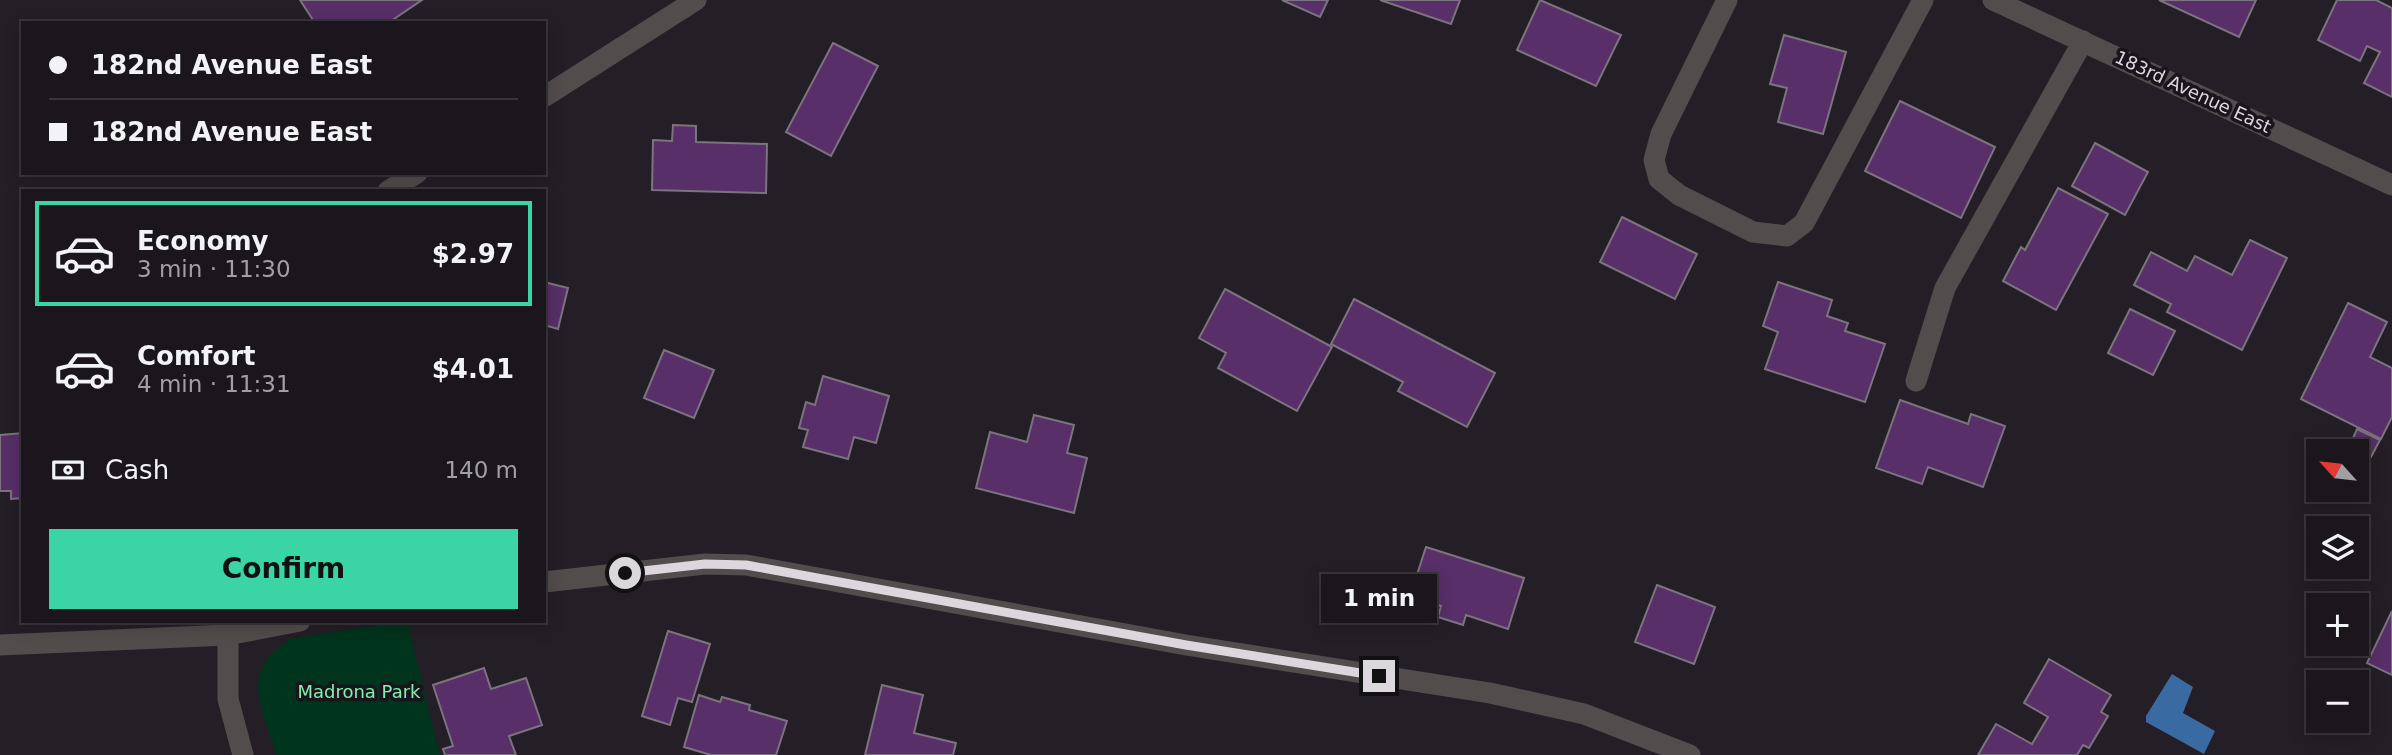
<!DOCTYPE html>
<meta charset="utf-8">
<style>
:root{--surface:#1b161c;--page:#282329;--text:#f1f3f6;--muted:#a09fa3;--line:#39353b;--accent:#3ad4a5}
body{margin:0;font-family:"DejaVu Sans",sans-serif;background:var(--page);color:var(--text);height:100vh;display:flex;flex-direction:column;font-size:26px;white-space:nowrap}
*{box-sizing:border-box;margin:0}
p{font-size:23px;color:var(--muted)}
.icon{flex:none;width:38px;height:38px;fill:none;stroke:currentColor;stroke-width:2;stroke-linecap:round;stroke-linejoin:round}
.map{position:relative;flex:1;overflow:hidden}
.panel{position:absolute;left:21px;top:189px;width:525px;height:434px;display:flex;flex-direction:column;background:var(--surface);border-radius:0px;box-shadow:0 4px 18px #0003,0 0 0 2px var(--line)}
.panel>*{flex:none}
.top-card{position:absolute;left:21px;top:21px;width:525px;height:154px;border-radius:0px;box-shadow:0 4px 18px #0003,0 0 0 2px var(--line);display:grid;align-content:center;height:154px;padding:0 28px;background:var(--surface)}
.needle{width:46px;rotate:297deg}
.fabs{position:absolute;left:2306px;top:439px;display:grid;gap:14px}
.fabs a{display:grid;place-items:center;width:63px;height:63px;border-radius:0px;background:var(--surface);box-shadow:0 4px 18px #0003,0 0 0 2px var(--line);font-size:35px}
.end{position:absolute;width:32px;height:32px;margin:-16px;border:9px solid #dbd7dd;background:#111;box-shadow:0 0 0 4px #111}
.from{border-radius:50%}
.bubble{position:absolute;height:49px;border-radius:0px;background:var(--surface);box-shadow:0 4px 18px #0003,0 0 0 2px var(--line);font-size:23px;font-weight:700;line-height:49px;text-align:center}
.top-card b{display:flex;align-items:center;gap:24px;height:66px;font-size:26px}
.top-card b+b{border-top:2px solid var(--line)}
.top-card i{width:18px;height:18px;background:var(--text)}
ul{padding:12px 0 0;list-style:none}
li{display:flex;align-items:center;gap:21px;height:105px;margin:0 14px 10px;padding:0 14px;border:4px solid transparent;border-radius:0px}
li div{flex:1}
li b{display:block;font-size:26px}
li em{font-style:normal;font-weight:700}
li.selected{border-color:var(--accent)}
li>.icon{width:63px;height:63px;stroke-width:1.5}
.pay{display:flex;align-items:center;gap:18px;height:77px;padding:0 28px;font-size:26px}
.pay p{margin-inline-start:auto}
.cta{display:flex;gap:14px;margin-top:auto;padding:14px 28px}
.cta a{flex:1;height:80px;border-radius:0px;background:var(--accent);color:#111;font-size:28px;font-weight:700;line-height:80px;text-align:center}
.map>svg:first-child{display:block}
</style>
<div class="map">
<svg width="2392" height="755" viewBox="0 0 2392 755">
<rect width="100%" height="100%" fill="#241e26"/>
<path fill="#00341c" d="M 407,621 L 440,755 L 276,755 C 262,705 237,672 292,638 Z"/>
<polygon fill="#396aa1" points="2172,674 2193,687 2183,713 2215,731 2204,754 2146,722 2146,716"/>
<g fill="#582f68" stroke="#7b747e" stroke-width="2">
<polygon points="300,0 422,0 388,23 315,23"/>
<polygon points="1282,0 1328,0 1320,17"/>
<polygon points="1380,0 1460,0 1451,24"/>
<polygon points="1540,0 1621,35 1596,86 1517,50"/>
<polygon points="2159,0 2256,0 2239,37"/>
<polygon points="2337,0 2376,0 2392,8 2392,97 2364,83 2380,52 2367,46 2360,61 2318,40"/>
<polygon points="1784,35 1846,52 1823,134 1778,122 1787,88 1770,84"/>
<polygon points="833,43 878,66 831,156 786,132"/>
<polygon points="1900,101 1995,147 1961,218 1865,171"/>
<polygon points="673,125 696,126 696,142 767,144 766,193 652,190 653,140 672,141"/>
<polygon points="2095,143 2148,172 2125,215 2072,186"/>
<polygon points="2058,188 2108,214 2056,310 2003,281 2021,247 2025,250"/>
<polygon points="1622,217 1697,254 1675,299 1600,262"/>
<polygon points="2250,240 2287,258 2242,350 2167,312 2171,304 2134,285 2151,252 2187,271 2195,256 2232,275"/>
<polygon points="544,282 568,288 558,329 544,325"/>
<polygon points="1778,282 1832,300 1827,316 1848,323 1845,331 1885,344 1865,402 1765,369 1778,332 1763,326"/>
<polygon points="1225,289 1332,347 1297,411 1218,368 1226,353 1199,338"/>
<polygon points="1354,299 1495,373 1467,427 1398,391 1403,382 1331,344"/>
<polygon points="2348,303 2387,322 2370,357 2392,368 2392,417 2381,439 2301,399"/>
<polygon points="2130,309 2175,331 2153,375 2108,353"/>
<polygon points="664,350 714,370 694,418 644,398"/>
<polygon points="823,376 889,396 876,443 854,437 848,459 803,447 808,430 799,428 806,402 815,405"/>
<polygon points="1900,400 1968,424 1971,414 2005,426 1983,487 1928,467 1922,484 1876,468"/>
<polygon points="1034,415 1074,425 1067,453 1087,458 1074,513 976,488 990,432 1027,442"/>
<polygon points="2357,429 2380,440 2371,457 2349,447"/>
<polygon points="23,433 23,498 11,499 11,491 0,491 0,435"/>
<polygon points="1426,547 1524,578 1508,629 1466,615 1463,625 1438,617 1441,606 1410,596"/>
<polygon points="1657,585 1715,607 1694,664 1635,642"/>
<polygon points="2392,611 2392,675 2367,663"/>
<polygon points="668,631 710,644 692,702 678,698 670,725 642,716"/>
<polygon points="2049,659 2111,695 2101,712 2108,716 2089,748 2083,745 2077,755 1978,755 1996,724 2032,744 2048,717 2024,703"/>
<polygon points="484,668 491,689 526,678 542,725 509,736 516,755 445,755 443,749 453,746 433,685"/>
<polygon points="882,685 923,695 914,733 956,743 953,755 865,755"/>
<polygon points="699,695 720,702 722,697 750,705 749,710 787,721 776,755 711,755 684,747"/>
</g>
<g fill="none" stroke-linecap="round" stroke-linejoin="round">
<g stroke="#524d4c" stroke-width="21">
<polyline points="1727,0 1661,134 1654,160 1659,179 1679,195 1753,232 1787,236 1804,223 1923,0"/>
<polyline points="1993,0 2392,185"/>
<polyline points="544,97 696,0"/>
<polyline points="388,191 417,173"/>
<polyline points="1916,381 1945,288 2083,41"/>
<polyline points="544,582 705,564 746,565 1186,645 1490,693 1584,714 1690,755"/>
<polyline points="228,623 228,699 243,755"/>
<polyline points="0,645 227,635 300,621"/>
</g>
</g>
<g fill="none" stroke-linecap="round" stroke-linejoin="round">
<polyline stroke="#dbd7dd" stroke-width="9" points="625,573 705,564 746,565 1186,645 1379,676"/>
</g>
<g text-anchor="middle" stroke-width="7" stroke-linejoin="round" paint-order="stroke">
<g font-size="18" fill="#dbd7dd" stroke="#1a151c">
<text transform="translate(2193 92) rotate(25)" y="6">183rd Avenue East</text>
</g>
<g font-size="18" fill="#82eeb0" stroke="#1a151c">
<text x="359" y="698">Madrona Park</text>
</g>
</g>
</svg>
<div class="fabs">
<a><svg class="needle" viewBox="-14 -14 28 28"><path d="M0-13l5 13h-10z" fill="#e53935"/><path d="M0 13l5-13h-10z" fill="#a09fa3"/></svg></a>
<a><svg class="icon" aria-label="layers" viewBox="0 0 24 24"><path d="M12 4l9 5-9 5-9-5zM3 14l9 5 9-5"/></svg></a>
<a>+</a>
<a>−</a>
</div>
<i class="end from" style="left:625px;top:573px"></i>
<i class="end" style="left:1379px;top:676px"></i>
<div class="bubble" style="left:1321px;top:574px;width:116px">1 min</div>
<div class="top-card">
<b><i class="from"></i>182nd Avenue East</b>
<b><i></i>182nd Avenue East</b>
</div>
<section class="panel">
<ul>
<li class="selected"><svg class="icon" aria-label="car" viewBox="0 0 24 24"><path d="M5 17H2v-5l4-1 3-4h7l3 4 3 1v5h-3M9 17h6M6 11h13"/><circle cx="7" cy="17" r="2"/><circle cx="17" cy="17" r="2"/></svg><div><b>Economy</b><p>3 min · 11:30</p></div><em>$2.97</em></li>
<li><svg class="icon" aria-label="car" viewBox="0 0 24 24"><path d="M5 17H2v-5l4-1 3-4h7l3 4 3 1v5h-3M9 17h6M6 11h13"/><circle cx="7" cy="17" r="2"/><circle cx="17" cy="17" r="2"/></svg><div><b>Comfort</b><p>4 min · 11:31</p></div><em>$4.01</em></li>
</ul>
<div class="pay"><svg class="icon" aria-label="cash" viewBox="0 0 24 24"><path d="M3 7h18v10H3z"/><circle cx="12" cy="12" r="2"/></svg>Cash<p>140 m</p></div>
<div class="cta"><a>Confirm</a></div>
</section>
</div>
